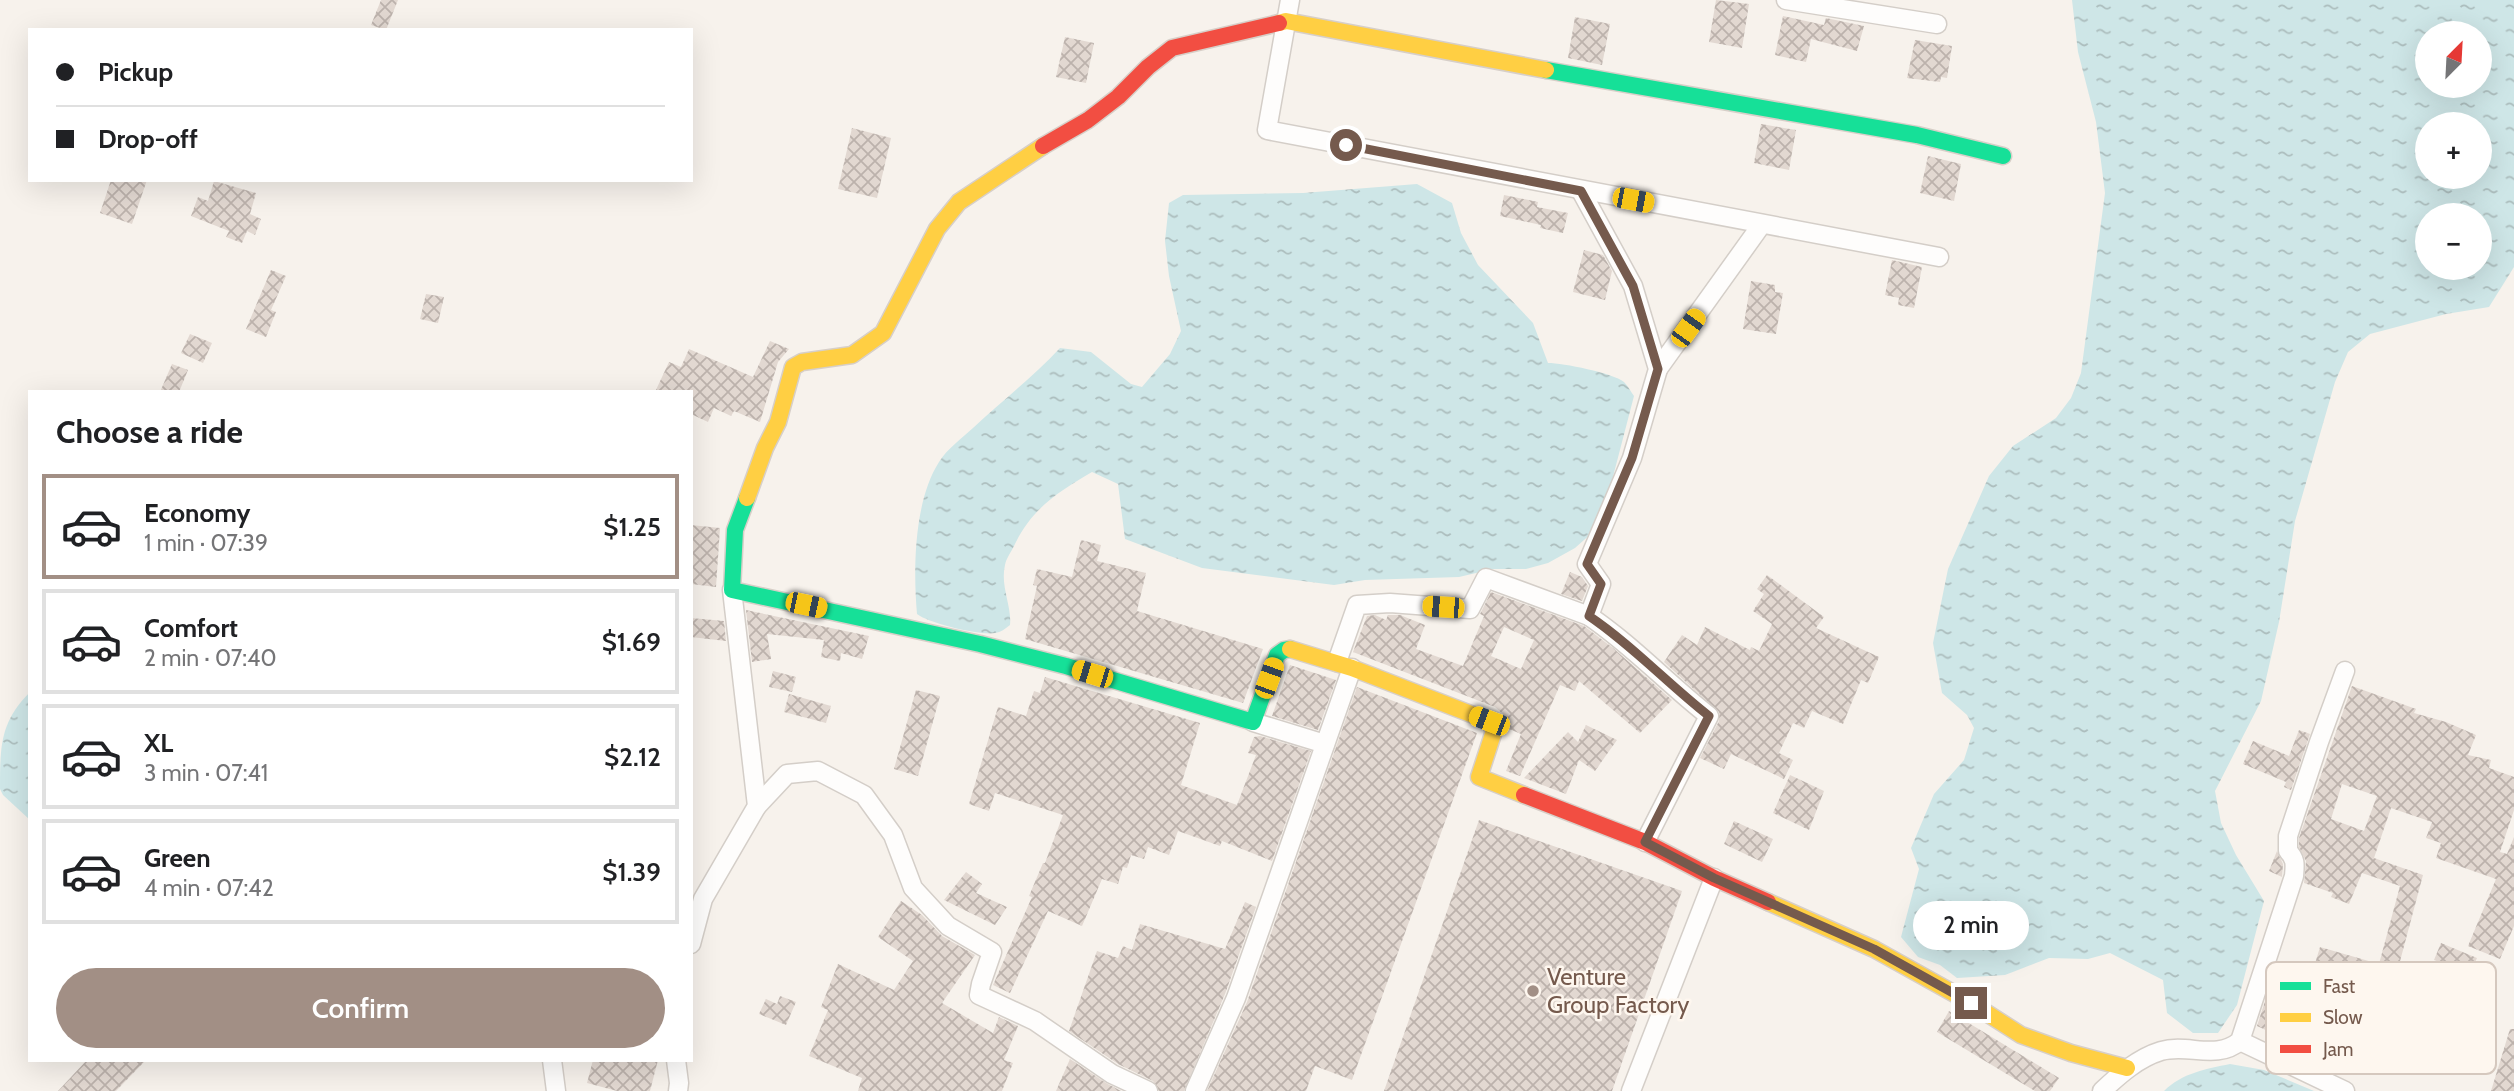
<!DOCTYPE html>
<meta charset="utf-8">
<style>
:root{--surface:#fff;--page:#f2f2f2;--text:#202124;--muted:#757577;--line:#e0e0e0;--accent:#a28f85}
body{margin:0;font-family:Cabin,sans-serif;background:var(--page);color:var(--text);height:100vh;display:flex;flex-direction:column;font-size:26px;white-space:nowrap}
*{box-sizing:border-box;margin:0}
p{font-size:23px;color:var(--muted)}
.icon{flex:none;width:38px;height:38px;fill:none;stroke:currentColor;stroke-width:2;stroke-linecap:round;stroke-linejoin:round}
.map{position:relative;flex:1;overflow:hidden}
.details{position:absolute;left:28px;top:390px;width:665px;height:672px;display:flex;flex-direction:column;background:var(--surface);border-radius:0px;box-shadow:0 7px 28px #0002}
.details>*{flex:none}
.top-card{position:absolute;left:28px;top:28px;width:665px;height:154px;border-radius:0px;box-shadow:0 7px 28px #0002;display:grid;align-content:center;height:154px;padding:0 28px;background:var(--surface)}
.needle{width:46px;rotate:24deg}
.buttons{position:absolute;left:2415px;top:21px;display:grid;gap:14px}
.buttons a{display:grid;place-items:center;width:77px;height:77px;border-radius:50%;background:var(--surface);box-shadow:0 7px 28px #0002;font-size:35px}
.end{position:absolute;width:32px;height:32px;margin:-16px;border:9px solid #755a4d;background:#fff;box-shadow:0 0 0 4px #fff}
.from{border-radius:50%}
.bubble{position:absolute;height:49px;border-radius:24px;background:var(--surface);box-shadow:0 7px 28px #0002;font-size:23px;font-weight:600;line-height:49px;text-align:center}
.car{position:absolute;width:21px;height:42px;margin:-21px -10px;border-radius:9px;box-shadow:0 0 5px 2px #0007;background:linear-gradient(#f5c518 24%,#345 0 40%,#f5c518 0 76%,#345 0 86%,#f5c518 0)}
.top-card b{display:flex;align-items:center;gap:24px;height:66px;font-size:26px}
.top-card b+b{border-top:2px solid var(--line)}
.top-card i{width:18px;height:18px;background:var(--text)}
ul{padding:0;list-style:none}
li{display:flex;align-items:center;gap:21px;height:105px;margin:0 14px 10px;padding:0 14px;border:4px solid var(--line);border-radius:0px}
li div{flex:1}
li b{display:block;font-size:26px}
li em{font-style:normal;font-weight:600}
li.active{border-color:var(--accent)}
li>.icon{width:63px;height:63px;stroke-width:1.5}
h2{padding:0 28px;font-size:32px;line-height:84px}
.button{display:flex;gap:14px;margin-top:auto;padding:14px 28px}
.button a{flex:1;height:80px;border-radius:42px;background:var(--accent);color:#fff;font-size:28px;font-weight:600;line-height:80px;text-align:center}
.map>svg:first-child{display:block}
</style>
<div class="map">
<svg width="2514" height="1091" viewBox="0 0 2514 1091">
<defs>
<pattern id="water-ripples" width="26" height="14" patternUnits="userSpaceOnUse" patternTransform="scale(1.75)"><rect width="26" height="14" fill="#cee6e7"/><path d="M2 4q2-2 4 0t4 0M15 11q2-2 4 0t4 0" fill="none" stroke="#acbdbd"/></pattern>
<pattern id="building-cross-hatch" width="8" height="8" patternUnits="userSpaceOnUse" patternTransform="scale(1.75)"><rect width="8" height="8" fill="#e2d8d1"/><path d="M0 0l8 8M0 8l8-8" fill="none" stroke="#bcb2ac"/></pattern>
</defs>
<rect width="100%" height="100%" fill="#f7f2ec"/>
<g fill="url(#water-ripples)" fill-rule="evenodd">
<path d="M 2072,0 L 2514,0 L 2514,267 L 2489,307 L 2446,314 L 2370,334 L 2348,352 L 2335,382 L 2295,521 L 2279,622 L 2261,701 L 2215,791 L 2221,823 L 2236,855 L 2264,901 L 2237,1005 L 2218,1033 L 2193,1033 L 2167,1013 L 2163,980 L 2110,953 L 2088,959 L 2049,958 L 2005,975 L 1957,978 L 1940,965 L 1918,957 L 1901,937 L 1919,869 L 1911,848 L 1934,794 L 1964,760 L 1974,728 L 1967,715 L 1942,693 L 1933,643 L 1948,569 L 1989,476 L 2013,446 L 2056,418 L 2071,398 L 2081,373 L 2105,193 L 2096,122 L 2078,52 ZM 2427,33 L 2480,33 L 2480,86 L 2427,86 ZM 2480,124 L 2480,177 L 2427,177 L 2427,124 ZM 2427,215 L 2480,215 L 2480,268 L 2427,268 Z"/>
<path d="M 1417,184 L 1452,203 L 1461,233 L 1478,265 L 1533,323 L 1548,363 C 1563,363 1613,373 1624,382 C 1628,386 1631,392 1634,396 L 1609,492 L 1593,532 L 1575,548 L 1548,563 L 1526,569 L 1493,569 L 1459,577 L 1365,580 L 1334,585 L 1202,568 L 1125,539 L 1118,484 L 1092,472 C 1058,492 1032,508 1014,546 C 1011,552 1006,559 1005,565 C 1000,586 1012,606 1010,625 C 1005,629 1001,632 995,633 C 981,636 928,623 917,614 C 913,569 914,501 939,462 C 947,449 962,438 973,428 C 1002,401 1033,377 1060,348 L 1091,352 L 1131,384 L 1142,387 L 1170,354 L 1181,331 L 1169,276 L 1165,241 L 1169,203 L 1183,195 L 1303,193 Z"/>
<path d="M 30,692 L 30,820 L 3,795 L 0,789 C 0,746 0,722 30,692 Z"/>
<path d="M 2230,1064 L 2264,1070 L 2314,1091 L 2164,1091 C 2182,1073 2206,1069 2230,1064 Z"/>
</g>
<g fill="url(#building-cross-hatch)" fill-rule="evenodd">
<polygon points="381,0 398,0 386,30 371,25"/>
<polygon points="1716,0 1749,4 1742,48 1709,42"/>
<polygon points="1783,16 1824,25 1826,18 1864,26 1857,51 1811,39 1806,62 1775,55"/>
<polygon points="1575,17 1610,24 1602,65 1568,58"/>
<polygon points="1065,37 1094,43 1086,83 1056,77"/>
<polygon points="1915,40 1952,46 1947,78 1941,77 1940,82 1907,78"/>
<polygon points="1761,124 1796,130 1789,170 1754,163"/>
<polygon points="852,128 891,138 877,198 838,189"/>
<polygon points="1928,156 1961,164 1954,201 1920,193"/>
<polygon points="111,180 147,180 132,224 100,213"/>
<polygon points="214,181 256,193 250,214 261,219 255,235 247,231 242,243 226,237 229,231 191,216 198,197 208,201"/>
<polygon points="1504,195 1538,202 1537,207 1568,213 1563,233 1540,228 1541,225 1500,216"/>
<polygon points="1584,250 1603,255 1612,271 1605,300 1573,292"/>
<polygon points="1892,260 1922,267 1914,308 1898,305 1899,298 1885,295"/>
<polygon points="271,270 286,276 271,310 276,312 266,337 246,329"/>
<polygon points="1751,281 1775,285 1775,292 1783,293 1776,334 1743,329"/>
<polygon points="426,294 444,297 438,323 420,319"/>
<polygon points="190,334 212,343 203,363 181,353"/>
<polygon points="770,341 789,349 778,362 760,422 734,411 731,416 714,408 708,422 691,414 691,392 655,392 669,362 681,367 689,349 753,377"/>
<polygon points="172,364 188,370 179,392 160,392"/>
<polygon points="691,525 720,528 716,587 691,584"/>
<polygon points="1081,540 1101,545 1097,561 1146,573 1137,611 1263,649 1243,703 1025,639 1037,586 1033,585 1037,569 1072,577"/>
<polygon points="1570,572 1582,577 1588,586 1582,601 1561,594"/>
<polygon points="1767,575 1824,617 1816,628 1879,657 1868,683 1861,680 1843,724 1812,711 1804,728 1793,723 1779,753 1793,760 1784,779 1731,754 1724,769 1700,758 1719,721 1719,712 1664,662 1682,635 1697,645 1705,627 1750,650 1751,647 1759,651 1772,624 1753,611 1764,594 1757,589"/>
<path d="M 1491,592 L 1584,626 L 1613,648 L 1672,700 L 1640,733 L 1579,681 L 1575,691 L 1560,685 L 1520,776 L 1506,771 L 1521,734 L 1509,729 L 1503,714 L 1495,707 L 1353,652 L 1367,616 L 1375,615 L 1386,620 L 1388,615 L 1400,615 L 1425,625 L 1416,649 L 1463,666 L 1484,616 L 1480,614 ZM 1504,627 L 1534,640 L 1521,669 L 1491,656 Z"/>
<polygon points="746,610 869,636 862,659 841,653 840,661 821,657 824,640 767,634 771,659 752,662"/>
<polygon points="691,618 724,621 726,641 691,637"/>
<polygon points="1290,665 1336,680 1318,730 1272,716"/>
<polygon points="773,671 796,677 792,692 769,687"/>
<polygon points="1045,677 1200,723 1181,785 1237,805 1256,755 1248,753 1254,737 1260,736 1311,751 1272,861 1222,841 1220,846 1178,831 1169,855 1148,847 1144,859 1131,855 1127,868 1123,867 1118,884 1102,879 1082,926 1048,911 1010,993 993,985 1032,897 1029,896 1043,863 1045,863 1063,815 995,793 989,811 969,804 998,707 1026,716 1034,691 1040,693"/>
<path d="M 2352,686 L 2416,709 L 2414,713 L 2446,722 L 2476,735 L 2468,755 L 2491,760 L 2489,768 L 2514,777 L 2514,810 L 2500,852 L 2507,854 L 2514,837 L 2514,926 L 2500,959 L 2468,946 L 2496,879 L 2436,858 L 2441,843 L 2426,838 L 2432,822 L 2391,808 L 2374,858 L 2423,875 L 2399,965 L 2404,967 L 2391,998 L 2348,987 L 2338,1010 L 2309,998 L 2317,979 L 2311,977 L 2320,947 L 2379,964 L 2400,886 L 2362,873 L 2349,904 L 2331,897 L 2333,893 L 2304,883 L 2306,861 L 2299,847 L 2299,838 ZM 2342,784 L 2377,796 L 2364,831 L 2331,819 Z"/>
<polygon points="1357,687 1477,733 1352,1080 1315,1066 1306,1091 1207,1091 1247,1002"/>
<polygon points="916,690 940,696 918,776 894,769"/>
<polygon points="789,694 831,706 826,723 784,712"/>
<polygon points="1586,725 1617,740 1595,771 1579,760 1566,794 1524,778 1568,732 1578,742"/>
<polygon points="2299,730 2310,734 2291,790 2284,787 2286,782 2243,764 2253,741 2289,756"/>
<polygon points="1790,775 1824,791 1809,830 1773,813"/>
<polygon points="1479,820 1682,891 1612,1091 1384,1091"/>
<polygon points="1734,821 1773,839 1762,862 1724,844"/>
<polygon points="2277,851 2283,864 2282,877 2269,871"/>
<polygon points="966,872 982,884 976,893 1007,907 995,925 944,900"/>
<polygon points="901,901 922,915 942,936 975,955 942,1003 993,1033 999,1017 1018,1026 1004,1060 1013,1063 1002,1091 858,1091 862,1078 809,1056 828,1010 821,1007 838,964 894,990 913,961 878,937"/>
<polygon points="1245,902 1256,907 1225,994 1184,1091 1159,1091 1153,1081 1118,1064 1069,1031 1097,951 1118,958 1123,946 1132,950 1140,924 1225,949"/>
<polygon points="2441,943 2477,958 2461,995 2431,982 2439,962 2434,960"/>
<polygon points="780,996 796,1002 786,1025 759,1014 766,999 777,1004"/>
<polygon points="2266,998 2305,1015 2294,1043 2257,1026"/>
<polygon points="2378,1008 2446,1039 2431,1075 2416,1069 2421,1058 2385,1042 2379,1055 2362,1047"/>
<polygon points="1949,1011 2059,1078 2050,1091 2035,1091 1937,1032"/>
<polygon points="2510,1029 2514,1029 2514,1091 2491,1091"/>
<polygon points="1070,1059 1106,1083 1121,1091 1056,1091"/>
<polygon points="87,1060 146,1060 116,1091 58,1091"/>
<polygon points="593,1060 658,1060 650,1091 617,1091 587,1083"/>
</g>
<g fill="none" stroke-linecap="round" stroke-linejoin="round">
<defs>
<g id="street">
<polyline points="1290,0 1267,130 1939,257"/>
<polyline points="1786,0 1937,24"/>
<path d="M 1581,191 L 1633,286 L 1658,369 L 1632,458 L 1587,564 L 1601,584 L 1589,616 C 1632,645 1668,684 1709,716 L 1645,842"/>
<polyline points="1658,369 1762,224"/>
<polyline points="1337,662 1357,605 1390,603 1470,609 1486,578 1589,616"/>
<polyline points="1253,722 1325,744"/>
<polyline points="757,806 787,774 818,771 864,795 893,835 913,888 948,926 992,952 981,984 979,995 1035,1021 1112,1074 1148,1091"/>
<polyline points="691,944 703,899 757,806 732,590"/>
<polyline points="2240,1041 2345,1091"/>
<polyline points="552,1060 556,1091"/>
<polyline points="676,1060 679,1083 678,1091"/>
<polyline points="1195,1091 1236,998 1352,668"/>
<polyline points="1631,1091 1714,878"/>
<path d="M 2102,1091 C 2119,1075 2138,1058 2161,1051 C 2188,1043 2216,1061 2240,1041 L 2294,876 C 2295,865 2296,859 2288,851 L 2288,836 L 2319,742 L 2345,671"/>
</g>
<g id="fast">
<polyline points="1546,70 1917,135 2003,156"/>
<polyline points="747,498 735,530 732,590 980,644 1066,666 1253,722 1277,655 1284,650 1290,649"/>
</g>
<g id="slow">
<polyline points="1279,23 1286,21 1546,70"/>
<polyline points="747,498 765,448 778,422 793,367 802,362 852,355 883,333 937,229 959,202 1043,146"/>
<polyline points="1290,649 1352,668 1489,721 1494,731 1479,777 1524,795"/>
<polyline points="1768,902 1874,949 1971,1003 2021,1035 2071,1053 2127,1068"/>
</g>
<g id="jam">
<polyline points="1043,146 1088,120 1118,97 1148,67 1172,48 1279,23"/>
<polyline points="1524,795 1645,842 1714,878 1768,902"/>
</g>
</defs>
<use href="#street" stroke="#d4cec8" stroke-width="21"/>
<use href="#fast" stroke="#d7cfc8" stroke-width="19"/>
<use href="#slow" stroke="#d7cfc8" stroke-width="19"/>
<use href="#jam" stroke="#d7cfc8" stroke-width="19"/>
<use href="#street" stroke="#fefdfc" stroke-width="18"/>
<use href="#fast" stroke="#16e098" stroke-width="16"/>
<use href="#slow" stroke="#ffcf43" stroke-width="16"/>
<use href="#jam" stroke="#f24e42" stroke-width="16"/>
</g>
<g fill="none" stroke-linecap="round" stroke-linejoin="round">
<path stroke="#755a4d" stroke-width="9" d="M 1346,145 L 1581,191 L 1633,286 L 1658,369 L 1632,458 L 1587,564 L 1601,584 L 1589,616 C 1632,645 1668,684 1709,716 L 1645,842 L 1714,878 L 1874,949 L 1971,1003"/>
</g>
<circle fill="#a28f85" stroke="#fef7ef" stroke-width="2.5" cx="1533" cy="991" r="7"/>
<g text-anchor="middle" stroke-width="5" stroke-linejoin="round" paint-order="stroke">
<g font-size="24" fill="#755a4d" stroke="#fef7ef" text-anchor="start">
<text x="1547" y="985">Venture<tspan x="1547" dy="28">Group Factory</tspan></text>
</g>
</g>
<rect x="2266" y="962" width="230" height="112" rx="10" fill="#fef7ef" stroke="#d5c8be" stroke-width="2"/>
<rect x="2280" y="982" width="31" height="8" fill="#16e098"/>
<rect x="2280" y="1013" width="31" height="9" fill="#ffcf43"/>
<rect x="2280" y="1045" width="31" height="8" fill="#f24e42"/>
<g font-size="19" fill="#755a4d">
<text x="2323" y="993">Fast</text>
<text x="2323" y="1024">Slow</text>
<text x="2323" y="1056">Jam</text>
</g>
</svg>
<div class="buttons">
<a><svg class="needle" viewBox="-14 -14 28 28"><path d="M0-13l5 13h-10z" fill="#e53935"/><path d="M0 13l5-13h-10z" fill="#757577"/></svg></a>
<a>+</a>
<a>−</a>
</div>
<i class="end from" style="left:1346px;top:145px"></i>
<i class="end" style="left:1971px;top:1003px"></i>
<div class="bubble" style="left:1913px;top:901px;width:116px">2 min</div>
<i class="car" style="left:1633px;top:200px;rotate:101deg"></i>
<i class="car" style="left:1688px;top:328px;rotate:36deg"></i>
<i class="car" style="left:806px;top:605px;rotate:102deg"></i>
<i class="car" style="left:1443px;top:607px;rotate:274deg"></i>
<i class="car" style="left:1092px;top:674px;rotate:287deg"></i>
<i class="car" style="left:1269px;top:678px;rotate:20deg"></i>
<i class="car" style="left:1489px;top:721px;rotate:291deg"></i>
<div class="top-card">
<b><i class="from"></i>Pickup</b>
<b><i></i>Drop-off</b>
</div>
<section class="details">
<h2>Choose a ride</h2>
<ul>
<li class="active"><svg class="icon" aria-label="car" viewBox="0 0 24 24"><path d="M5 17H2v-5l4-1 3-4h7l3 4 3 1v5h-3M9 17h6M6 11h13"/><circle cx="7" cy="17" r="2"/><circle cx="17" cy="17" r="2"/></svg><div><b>Economy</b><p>1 min · 07:39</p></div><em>$1.25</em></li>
<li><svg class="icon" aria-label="car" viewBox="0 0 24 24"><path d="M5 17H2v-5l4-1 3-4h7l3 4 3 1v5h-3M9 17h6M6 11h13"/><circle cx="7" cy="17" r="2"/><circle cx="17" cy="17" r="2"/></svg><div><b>Comfort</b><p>2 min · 07:40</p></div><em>$1.69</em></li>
<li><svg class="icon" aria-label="car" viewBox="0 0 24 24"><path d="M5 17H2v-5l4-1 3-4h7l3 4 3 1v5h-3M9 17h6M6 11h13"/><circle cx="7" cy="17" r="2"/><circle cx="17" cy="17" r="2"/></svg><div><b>XL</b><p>3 min · 07:41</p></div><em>$2.12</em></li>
<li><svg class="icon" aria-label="car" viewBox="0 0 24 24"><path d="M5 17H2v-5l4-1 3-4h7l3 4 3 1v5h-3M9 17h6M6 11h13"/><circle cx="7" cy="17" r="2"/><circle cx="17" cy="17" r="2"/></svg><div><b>Green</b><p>4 min · 07:42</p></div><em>$1.39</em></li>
</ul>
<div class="button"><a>Confirm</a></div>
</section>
</div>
